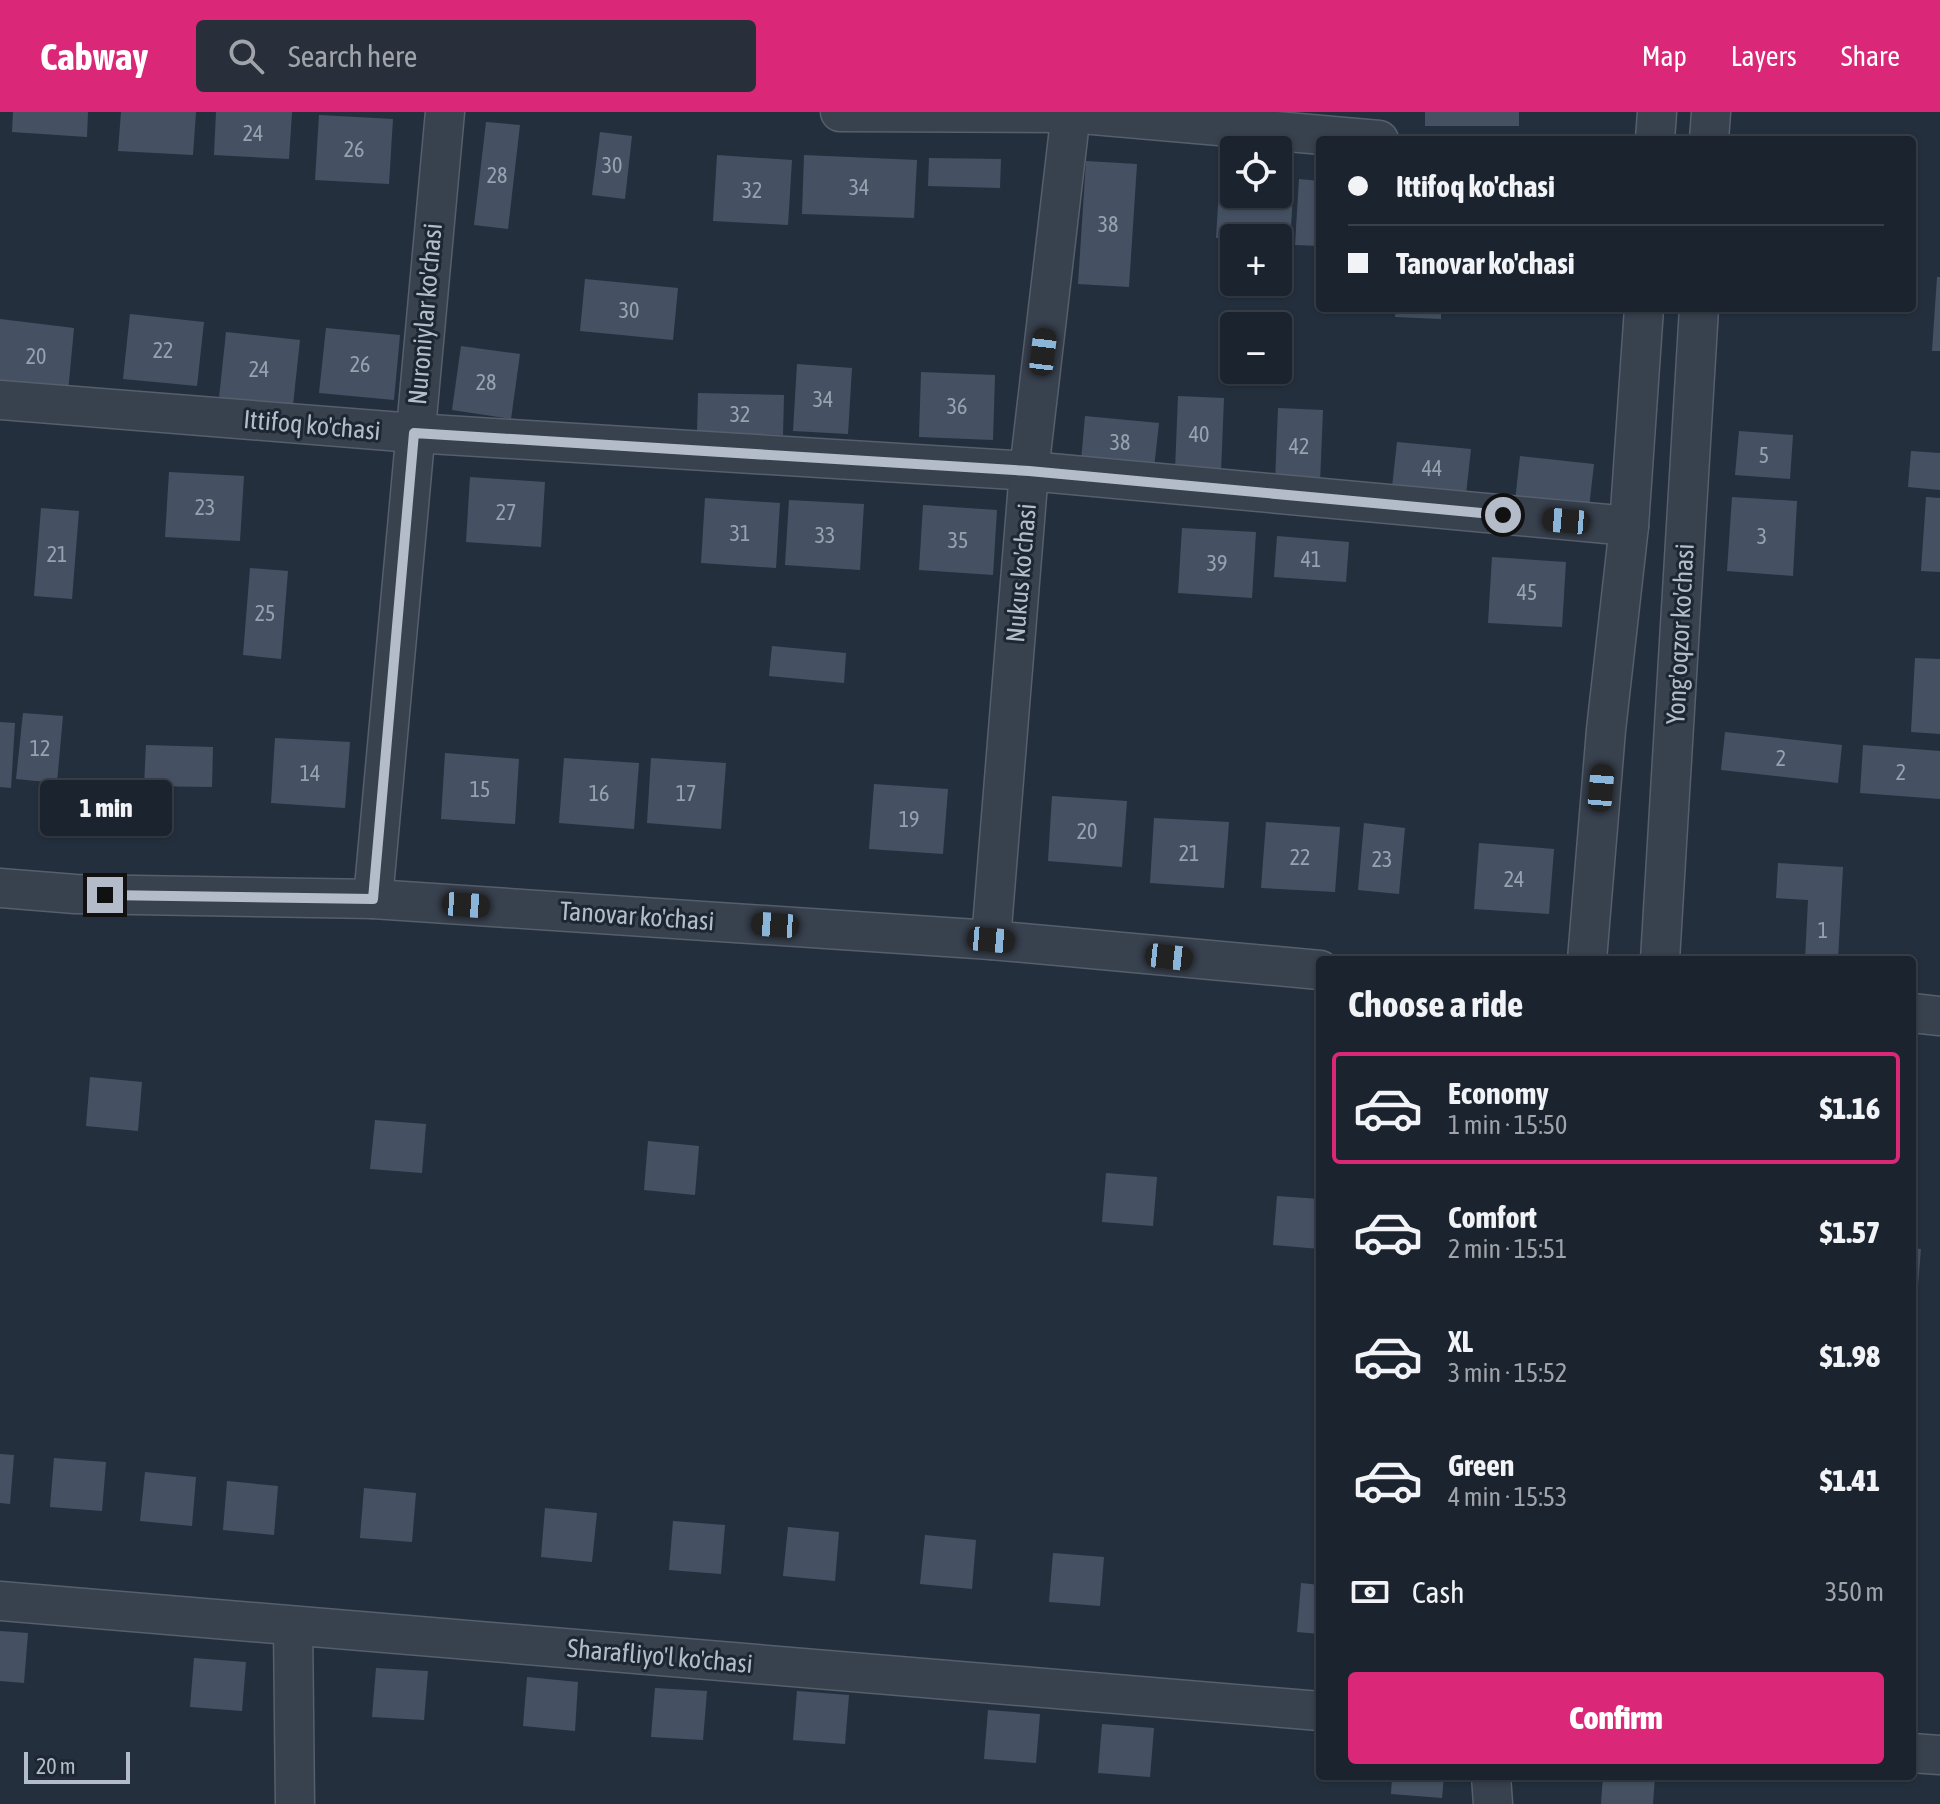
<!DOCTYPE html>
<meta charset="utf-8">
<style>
:root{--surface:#1b232e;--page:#282f3a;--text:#f1f3f6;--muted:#a0a4aa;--line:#39404a;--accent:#db2777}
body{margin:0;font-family:"Asap Condensed",sans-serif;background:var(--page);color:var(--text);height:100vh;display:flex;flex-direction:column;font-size:30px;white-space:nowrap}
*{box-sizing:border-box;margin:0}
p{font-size:26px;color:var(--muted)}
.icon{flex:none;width:44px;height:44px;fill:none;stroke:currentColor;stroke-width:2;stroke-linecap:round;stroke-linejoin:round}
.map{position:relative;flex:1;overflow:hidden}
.details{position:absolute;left:1316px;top:844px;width:600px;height:824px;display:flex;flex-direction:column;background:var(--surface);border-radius:8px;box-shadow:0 2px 6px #0004,0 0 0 2px var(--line)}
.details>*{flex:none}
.banner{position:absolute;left:1316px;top:24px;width:600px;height:176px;border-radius:8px;box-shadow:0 2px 6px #0004,0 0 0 2px var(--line);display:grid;align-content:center;height:176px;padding:0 32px;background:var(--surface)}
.controls{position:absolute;left:1220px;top:24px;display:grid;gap:16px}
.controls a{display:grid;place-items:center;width:72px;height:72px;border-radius:8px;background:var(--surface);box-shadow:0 2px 6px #0004,0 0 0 2px var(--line);font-size:40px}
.scale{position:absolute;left:24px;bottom:20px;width:106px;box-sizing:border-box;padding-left:8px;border:4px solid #b4bcc9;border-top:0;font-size:22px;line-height:28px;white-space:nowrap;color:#b4bcc9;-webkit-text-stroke:6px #1d2633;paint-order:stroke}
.end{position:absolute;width:36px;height:36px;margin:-18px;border:10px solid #b4bcc9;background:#111;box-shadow:0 0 0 4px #111}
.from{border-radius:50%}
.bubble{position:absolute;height:56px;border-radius:8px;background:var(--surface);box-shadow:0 2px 6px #0004,0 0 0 2px var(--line);font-size:26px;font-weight:800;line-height:56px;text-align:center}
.car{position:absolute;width:24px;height:48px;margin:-24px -12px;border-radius:10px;box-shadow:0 0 6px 2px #0007;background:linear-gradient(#222 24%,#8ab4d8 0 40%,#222 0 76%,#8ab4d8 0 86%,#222 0)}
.banner b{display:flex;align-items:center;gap:28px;height:76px;font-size:30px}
.banner b+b{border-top:2px solid var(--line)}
.banner i{width:20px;height:20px;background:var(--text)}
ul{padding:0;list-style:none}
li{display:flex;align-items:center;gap:24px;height:112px;margin:0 16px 12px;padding:0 16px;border:4px solid transparent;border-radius:8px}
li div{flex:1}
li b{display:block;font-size:30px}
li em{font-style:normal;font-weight:800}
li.current{border-color:var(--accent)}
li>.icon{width:72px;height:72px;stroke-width:1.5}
h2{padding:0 32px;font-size:36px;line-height:96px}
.pay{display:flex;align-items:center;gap:20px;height:88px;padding:0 32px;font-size:30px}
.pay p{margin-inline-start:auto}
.cta{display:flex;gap:16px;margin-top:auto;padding:16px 32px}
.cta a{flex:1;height:92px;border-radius:8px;background:var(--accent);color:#fff;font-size:32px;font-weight:800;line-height:92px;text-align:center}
header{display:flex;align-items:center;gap:48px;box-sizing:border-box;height:112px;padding:0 40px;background:var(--accent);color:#fff}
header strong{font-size:38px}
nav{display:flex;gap:44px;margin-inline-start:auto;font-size:28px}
.search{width:560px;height:72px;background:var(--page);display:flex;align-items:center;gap:20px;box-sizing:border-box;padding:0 28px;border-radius:8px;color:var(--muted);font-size:30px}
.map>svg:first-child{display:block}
</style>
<header>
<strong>Cabway</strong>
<div class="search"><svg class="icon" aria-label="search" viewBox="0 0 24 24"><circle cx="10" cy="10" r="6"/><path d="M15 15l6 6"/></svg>Search here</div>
<nav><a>Map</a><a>Layers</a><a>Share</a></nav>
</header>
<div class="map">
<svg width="1940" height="1692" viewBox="0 0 1940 1692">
<rect width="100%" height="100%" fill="#242f3e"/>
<g fill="#455162">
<polygon points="13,0 88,0 87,25 12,20"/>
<polygon points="121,0 196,0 193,43 118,39"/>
<polygon points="216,0 292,0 289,47 214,43"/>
<rect x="1425" y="0" width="94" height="14"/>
<polygon points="319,3 393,7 389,72 315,68"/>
<polygon points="486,10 520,13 508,117 474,113"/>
<polygon points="600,20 632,24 625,87 592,83"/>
<polygon points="717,43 792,48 788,113 713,109"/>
<polygon points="804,43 917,48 914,106 802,102"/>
<polygon points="929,46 1001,47 1000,76 928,74"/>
<polygon points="1086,49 1137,52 1129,175 1078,172"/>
<polygon points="1220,61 1234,62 1234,82 1278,82 1278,65 1294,66 1290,131 1278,130 1278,126 1216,126"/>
<polygon points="1299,67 1320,69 1320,134 1295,133"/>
<polygon points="1937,165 1940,165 1940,239 1932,239"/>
<polygon points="585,167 678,176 673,228 580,219"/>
<polygon points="1396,196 1441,196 1441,207 1395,205"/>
<polygon points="130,202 204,210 197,274 123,267"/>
<polygon points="0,207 74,216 68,280 0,273"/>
<polygon points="326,216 400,223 394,288 319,281"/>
<polygon points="226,220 300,228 293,293 219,286"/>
<polygon points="461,234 520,242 511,307 452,298"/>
<polygon points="797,252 852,256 848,322 793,319"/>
<polygon points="921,260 995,263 993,328 919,325"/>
<polygon points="698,281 784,283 783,323 697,321"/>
<polygon points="1178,284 1224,286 1221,360 1175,358"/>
<polygon points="1278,296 1323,298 1320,371 1275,370"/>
<polygon points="1085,304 1159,311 1154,356 1081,349"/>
<polygon points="1739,319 1793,323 1790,367 1735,363"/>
<polygon points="1397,330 1471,337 1466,382 1392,375"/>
<polygon points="1911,339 1940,341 1940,378 1908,375"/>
<polygon points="1520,344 1594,352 1589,396 1515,389"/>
<polygon points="169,360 244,364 240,429 165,425"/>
<polygon points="470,365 545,370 541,435 466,430"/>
<polygon points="1732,385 1797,389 1793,464 1727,459"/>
<polygon points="1926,385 1940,386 1940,460 1921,459"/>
<polygon points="705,386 780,391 776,456 701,451"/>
<polygon points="789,388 864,392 860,458 785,453"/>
<polygon points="923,393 997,398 993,463 919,458"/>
<polygon points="41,396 79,399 72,487 34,484"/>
<polygon points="1182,416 1256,420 1252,486 1178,481"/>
<polygon points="1277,424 1349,430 1346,470 1274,465"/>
<polygon points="1492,445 1566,450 1562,515 1488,511"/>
<polygon points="250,456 288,459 281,547 243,543"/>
<polygon points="772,534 846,541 844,571 769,564"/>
<polygon points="1915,546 1940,547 1940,622 1911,620"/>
<polygon points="23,601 63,604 57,671 16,667"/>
<polygon points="0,610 15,611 11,676 0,675"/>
<polygon points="1725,620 1842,633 1838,671 1721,658"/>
<polygon points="275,626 350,630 345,696 271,691"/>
<polygon points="146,633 213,635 212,675 144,674"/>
<polygon points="1863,633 1940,639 1940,687 1860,681"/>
<polygon points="445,641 519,647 515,712 441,707"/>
<polygon points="564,646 639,651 634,717 559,711"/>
<polygon points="651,646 726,651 721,717 647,711"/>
<polygon points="874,672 948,677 943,742 869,737"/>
<polygon points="1052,684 1127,689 1122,755 1048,749"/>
<polygon points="1154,706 1229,710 1224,776 1150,771"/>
<polygon points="1266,710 1340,715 1335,780 1261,776"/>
<polygon points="1364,711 1405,716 1399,782 1358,778"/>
<polygon points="1479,731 1554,737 1549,802 1474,797"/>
<polygon points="1778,751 1843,755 1838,848 1805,848 1808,788 1776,786"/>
<polygon points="90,965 142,970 138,1019 86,1014"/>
<polygon points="375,1008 426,1012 422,1061 370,1057"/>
<polygon points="648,1029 699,1034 695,1083 644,1078"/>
<polygon points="1106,1061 1157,1065 1153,1114 1102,1110"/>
<polygon points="1277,1084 1320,1087 1320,1137 1273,1133"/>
<polygon points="1912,1136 1921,1137 1917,1186 1912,1185"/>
<polygon points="0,1342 14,1343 10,1392 0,1391"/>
<polygon points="54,1346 106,1350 102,1399 50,1395"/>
<polygon points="145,1360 196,1365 192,1414 140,1409"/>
<polygon points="227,1369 278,1374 274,1423 223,1418"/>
<polygon points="364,1376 416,1381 412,1430 360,1426"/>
<polygon points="545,1396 597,1401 592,1450 541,1445"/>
<polygon points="673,1409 725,1413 721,1462 669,1458"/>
<polygon points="788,1415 839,1420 835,1469 783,1464"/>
<polygon points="925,1423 976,1428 972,1477 920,1472"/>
<polygon points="1053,1441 1104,1445 1100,1494 1049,1490"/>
<polygon points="1301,1471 1320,1473 1320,1522 1297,1520"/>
<polygon points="0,1519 28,1521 24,1571 0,1569"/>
<polygon points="194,1546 246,1550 242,1599 190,1595"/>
<polygon points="376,1556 428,1559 424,1608 372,1605"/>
<polygon points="527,1565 578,1570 575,1619 523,1614"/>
<polygon points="655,1576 707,1579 703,1628 651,1625"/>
<polygon points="797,1579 849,1583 845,1632 793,1628"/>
<polygon points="988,1598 1040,1602 1036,1651 984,1647"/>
<polygon points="1102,1612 1154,1616 1150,1665 1098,1661"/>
<polygon points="1392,1664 1444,1664 1442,1686 1391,1682"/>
<polygon points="1603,1664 1655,1664 1653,1692 1601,1692"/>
</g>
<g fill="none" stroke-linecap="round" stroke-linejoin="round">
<defs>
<g id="minor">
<polyline points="840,0 1070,1 1379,28"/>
<polyline points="1655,28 1657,0"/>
<polyline points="1709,28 1711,0"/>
<polyline points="0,288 414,321 1029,359 1629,414"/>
<polyline points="0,776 75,782 373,787 991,828 1320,858"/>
<polyline points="373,787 445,0"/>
<polyline points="991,828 1029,359 1071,0"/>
<polyline points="1587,848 1606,618 1629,414 1644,196"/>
<polyline points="1660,848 1699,196"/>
<polyline points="1912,901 1940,904"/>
<polyline points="0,1489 1320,1599"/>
<polyline points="293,1514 295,1692"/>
<polyline points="1912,1641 1940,1643"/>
<polyline points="1491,1664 1493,1692"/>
</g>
</defs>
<use href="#minor" stroke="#565f6c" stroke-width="41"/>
<use href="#minor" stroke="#38414e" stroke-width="38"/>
</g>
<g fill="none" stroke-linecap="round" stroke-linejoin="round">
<polyline stroke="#b4bcc9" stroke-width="10" points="105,783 373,787 414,321 1029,359 1503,403"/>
</g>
<g text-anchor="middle" stroke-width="6" stroke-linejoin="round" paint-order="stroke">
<g font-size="22" fill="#98a1af">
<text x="253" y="29">24</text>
<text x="354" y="45">26</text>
<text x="612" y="61">30</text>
<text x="497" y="71">28</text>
<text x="859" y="83">34</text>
<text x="752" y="86">32</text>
<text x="1108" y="120">38</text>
<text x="629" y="206">30</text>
<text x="163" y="246">22</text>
<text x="36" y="252">20</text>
<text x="360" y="260">26</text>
<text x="259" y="265">24</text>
<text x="486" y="278">28</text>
<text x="823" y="295">34</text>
<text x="957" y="302">36</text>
<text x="740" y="310">32</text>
<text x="1199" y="330">40</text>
<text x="1120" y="338">38</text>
<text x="1299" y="342">42</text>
<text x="1764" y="351">5</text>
<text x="1432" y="364">44</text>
<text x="205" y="403">23</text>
<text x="506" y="408">27</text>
<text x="740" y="429">31</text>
<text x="825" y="431">33</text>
<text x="1762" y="432">3</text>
<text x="958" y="436">35</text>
<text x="57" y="450">21</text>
<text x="1311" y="455">41</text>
<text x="1217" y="459">39</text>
<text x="1527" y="488">45</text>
<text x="265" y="509">25</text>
<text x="40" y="644">12</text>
<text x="1781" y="654">2</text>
<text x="1901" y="668">2</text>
<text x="310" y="669">14</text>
<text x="480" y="685">15</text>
<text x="599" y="689">16</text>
<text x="686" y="689">17</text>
<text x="909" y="715">19</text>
<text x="1087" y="727">20</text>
<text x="1189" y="749">21</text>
<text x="1300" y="753">22</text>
<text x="1382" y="755">23</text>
<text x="1514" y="775">24</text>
<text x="1823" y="826">1</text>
</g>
<g font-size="26" fill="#b4bcc9" stroke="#1d2633">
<text transform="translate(425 202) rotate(-85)" y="9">Nuroniylar ko'chasi</text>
<text transform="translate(312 313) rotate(5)" y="9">Ittifoq ko'chasi</text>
<text transform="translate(1021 461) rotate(-85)" y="9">Nukus ko'chasi</text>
<text transform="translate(1680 522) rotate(-87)" y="9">Yong'oqzor ko'chasi</text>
<text transform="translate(637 804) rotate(4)" y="9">Tanovar ko'chasi</text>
<text transform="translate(660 1544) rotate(5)" y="9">Sharafliyo'l ko'chasi</text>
</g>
</g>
</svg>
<div class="controls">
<a><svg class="icon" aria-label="locate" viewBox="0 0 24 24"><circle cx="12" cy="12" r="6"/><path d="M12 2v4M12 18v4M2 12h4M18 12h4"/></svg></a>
<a>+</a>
<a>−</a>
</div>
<div class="scale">20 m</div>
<i class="end from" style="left:1503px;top:403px"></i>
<i class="end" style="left:105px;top:783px"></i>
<div class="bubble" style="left:40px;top:668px;width:132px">1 min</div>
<i class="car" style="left:1043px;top:240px;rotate:7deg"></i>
<i class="car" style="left:1566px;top:409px;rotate:275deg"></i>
<i class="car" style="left:1601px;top:676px;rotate:5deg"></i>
<i class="car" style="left:466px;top:793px;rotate:94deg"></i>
<i class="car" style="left:775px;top:813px;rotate:274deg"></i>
<i class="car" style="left:991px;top:828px;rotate:95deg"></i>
<i class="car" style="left:1169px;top:845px;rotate:96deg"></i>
<div class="banner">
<b><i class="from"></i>Ittifoq ko'chasi</b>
<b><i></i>Tanovar ko'chasi</b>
</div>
<section class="details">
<h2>Choose a ride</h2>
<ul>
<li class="current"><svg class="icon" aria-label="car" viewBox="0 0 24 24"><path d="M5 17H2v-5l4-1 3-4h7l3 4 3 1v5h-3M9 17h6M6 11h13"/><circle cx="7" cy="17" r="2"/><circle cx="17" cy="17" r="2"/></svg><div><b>Economy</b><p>1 min · 15:50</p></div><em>$1.16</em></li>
<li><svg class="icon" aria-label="car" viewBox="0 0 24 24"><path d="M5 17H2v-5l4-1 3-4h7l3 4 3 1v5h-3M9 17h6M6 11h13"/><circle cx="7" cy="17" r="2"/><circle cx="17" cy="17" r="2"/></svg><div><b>Comfort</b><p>2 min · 15:51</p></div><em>$1.57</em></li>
<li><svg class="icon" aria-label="car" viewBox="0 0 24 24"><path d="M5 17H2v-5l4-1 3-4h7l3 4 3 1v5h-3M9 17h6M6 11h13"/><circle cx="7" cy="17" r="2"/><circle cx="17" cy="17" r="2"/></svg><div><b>XL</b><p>3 min · 15:52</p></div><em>$1.98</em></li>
<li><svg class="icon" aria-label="car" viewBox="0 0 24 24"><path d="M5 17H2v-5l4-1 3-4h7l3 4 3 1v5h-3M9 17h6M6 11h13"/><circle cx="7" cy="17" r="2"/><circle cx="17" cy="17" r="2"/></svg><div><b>Green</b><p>4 min · 15:53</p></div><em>$1.41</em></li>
</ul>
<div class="pay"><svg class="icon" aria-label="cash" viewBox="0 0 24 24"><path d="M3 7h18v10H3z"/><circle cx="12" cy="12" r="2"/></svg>Cash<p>350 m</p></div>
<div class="cta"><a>Confirm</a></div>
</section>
</div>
